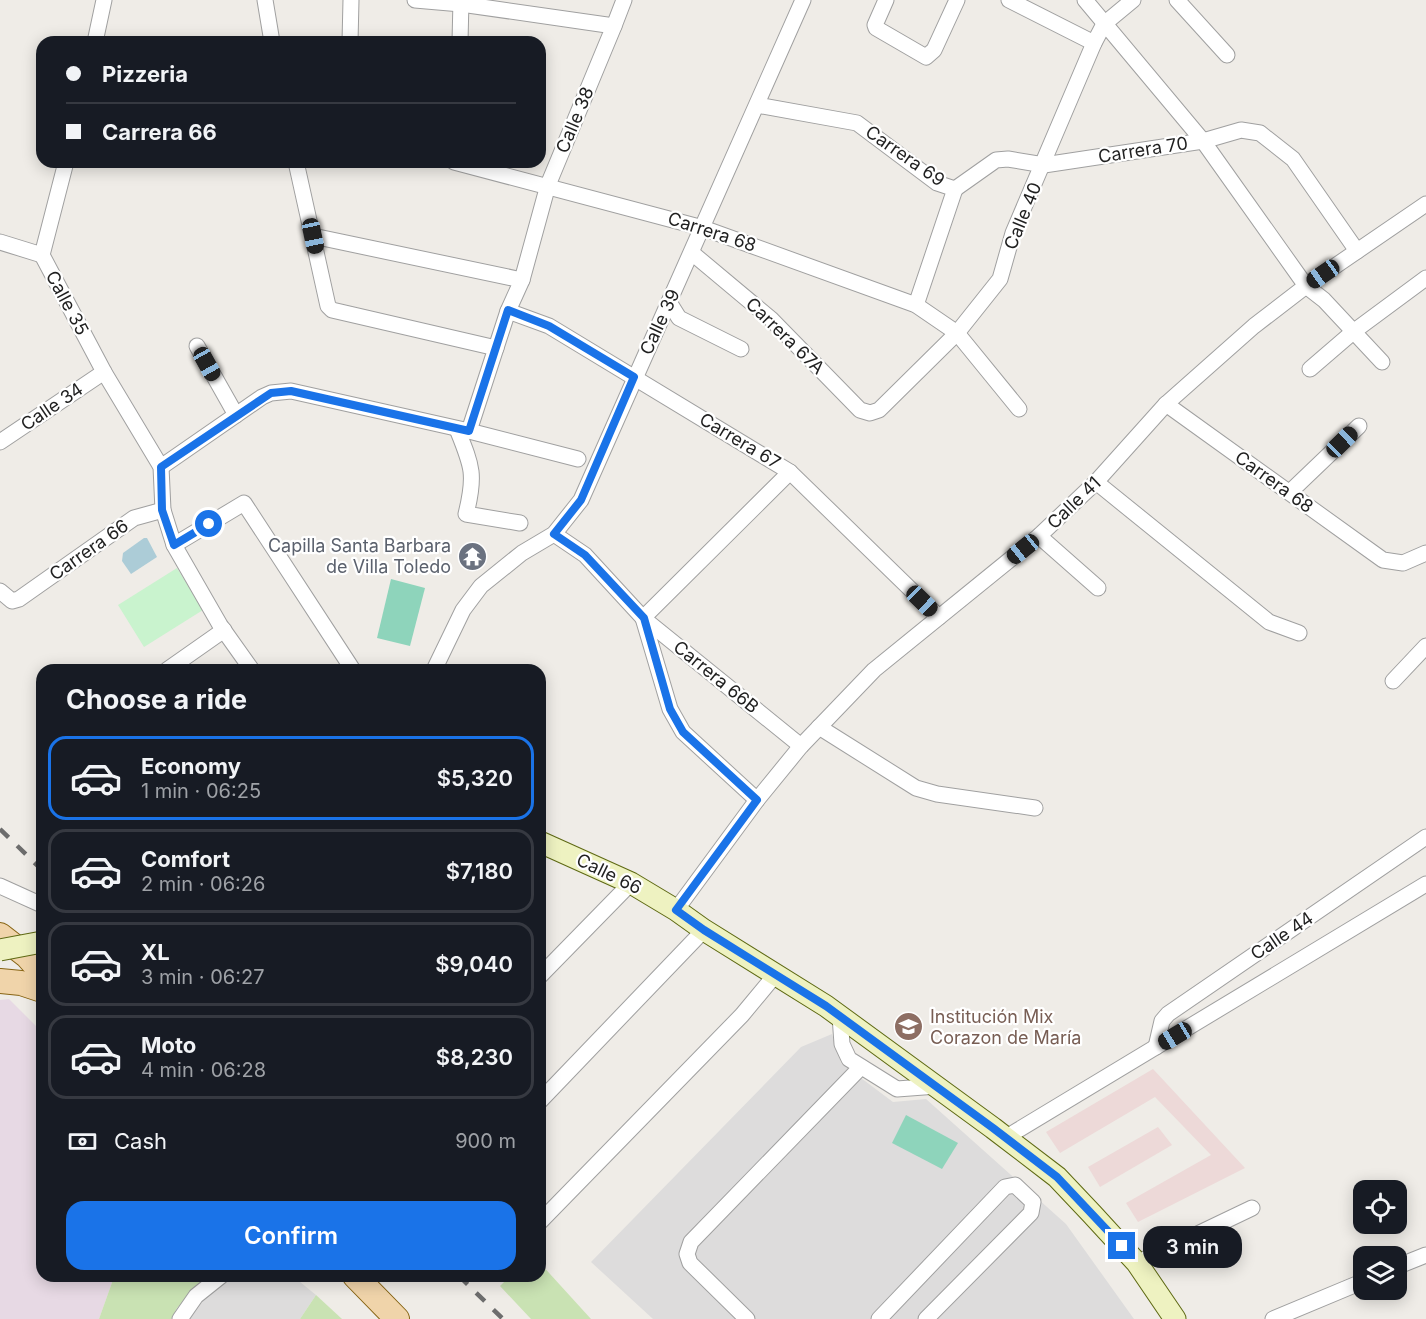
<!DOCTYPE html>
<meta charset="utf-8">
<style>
:root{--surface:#171b24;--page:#20242c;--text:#f1f3f6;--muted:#9ea1a6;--line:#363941;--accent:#1a73e8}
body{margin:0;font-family:Inter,sans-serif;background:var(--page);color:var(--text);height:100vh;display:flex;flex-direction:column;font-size:22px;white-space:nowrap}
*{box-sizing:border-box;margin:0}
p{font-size:20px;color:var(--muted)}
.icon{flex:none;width:33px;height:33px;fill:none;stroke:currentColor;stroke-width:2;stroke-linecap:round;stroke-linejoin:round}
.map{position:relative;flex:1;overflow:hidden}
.side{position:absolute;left:36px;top:664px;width:510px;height:618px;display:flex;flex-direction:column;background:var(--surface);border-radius:18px;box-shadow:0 3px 15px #0003}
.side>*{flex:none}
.top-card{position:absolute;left:36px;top:36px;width:510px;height:132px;border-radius:18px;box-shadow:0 3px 15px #0003;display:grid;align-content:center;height:132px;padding:0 30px;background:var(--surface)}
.tools{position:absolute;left:1353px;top:1180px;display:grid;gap:12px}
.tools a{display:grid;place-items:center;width:54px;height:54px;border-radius:12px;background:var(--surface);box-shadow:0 3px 15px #0003;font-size:30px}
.end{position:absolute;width:27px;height:27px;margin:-14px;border:8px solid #1a73e8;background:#fff;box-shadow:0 0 0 3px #fff}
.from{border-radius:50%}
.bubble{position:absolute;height:42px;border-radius:18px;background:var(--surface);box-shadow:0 3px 15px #0003;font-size:20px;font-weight:600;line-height:42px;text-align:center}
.car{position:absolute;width:18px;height:36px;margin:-18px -9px;border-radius:8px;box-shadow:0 0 4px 2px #0007;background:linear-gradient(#222 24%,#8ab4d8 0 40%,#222 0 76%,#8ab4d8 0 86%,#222 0)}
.top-card b{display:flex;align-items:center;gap:21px;height:57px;font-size:22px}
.top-card b+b{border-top:2px solid var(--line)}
.top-card i{width:15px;height:15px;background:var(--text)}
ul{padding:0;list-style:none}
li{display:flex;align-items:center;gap:18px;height:84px;margin:0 12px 9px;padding:0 18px;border:3px solid var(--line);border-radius:18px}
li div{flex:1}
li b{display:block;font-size:22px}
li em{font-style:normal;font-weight:600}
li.current{border-color:var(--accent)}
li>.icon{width:54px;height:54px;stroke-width:1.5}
h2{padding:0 30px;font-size:27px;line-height:72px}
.pay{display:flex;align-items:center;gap:15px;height:66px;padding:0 30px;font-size:22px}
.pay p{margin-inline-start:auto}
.action{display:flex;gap:12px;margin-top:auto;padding:12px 30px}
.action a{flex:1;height:69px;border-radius:18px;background:var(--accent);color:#fff;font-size:24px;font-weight:600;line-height:69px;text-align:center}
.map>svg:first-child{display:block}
</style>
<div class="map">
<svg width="1426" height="1319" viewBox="0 0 1426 1319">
<rect width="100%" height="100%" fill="#efece7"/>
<g fill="#dddcdc">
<polygon points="832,1034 841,1063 893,1102 926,1099 1066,1224 1134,1319 653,1319 591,1262 801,1047"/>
<polygon points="205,1277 294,1277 316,1295 300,1319 171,1319 177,1308"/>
</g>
<g fill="#edd9d8">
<polygon points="1153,1069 1245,1168 1138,1222 1126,1203 1211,1155 1155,1097 1060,1153 1046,1132"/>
<polygon points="1158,1127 1172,1145 1100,1187 1088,1167"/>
</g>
<polygon fill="#e7d9e4" points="9,999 42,1032 42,1276 114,1277 99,1319 0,1319 0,1000"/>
<g fill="#c9e2b3">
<polygon points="540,1263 591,1319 531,1319 500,1286 509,1277 540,1276"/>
<polygon points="114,1277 205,1277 177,1308 171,1319 99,1319"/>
<polygon points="316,1295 342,1319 300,1319"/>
</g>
<polygon fill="#c9f3ce" points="177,568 203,610 144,647 118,605"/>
<g fill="#8ed4bb">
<polygon points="391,579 425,588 410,646 377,638"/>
<polygon points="906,1115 958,1143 942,1169 892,1143"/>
</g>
<polygon fill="#acccd7" points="144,538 147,538 157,557 131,574 122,561 123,553"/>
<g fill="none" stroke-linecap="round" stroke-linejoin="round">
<defs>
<g id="street">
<polyline points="265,0 272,42"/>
<polyline points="415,0 461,4 614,26 548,185 522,280 508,311 469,431"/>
<polyline points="886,0 875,25 876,28 926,57 934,50 957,0"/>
<polyline points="1009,0 1094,43"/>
<polyline points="1085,0 1203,141 1306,286 1324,300 1382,362"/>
<polyline points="1177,0 1227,55"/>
<polyline points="614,26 624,0"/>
<polyline points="95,42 104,0"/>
<polyline points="350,42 351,0"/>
<polyline points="460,42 461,0"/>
<polyline points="757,105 857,123 937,183 955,189 996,160 1008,159 1044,165 1203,141 1241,130 1260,133 1293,159 1357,251"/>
<polyline points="66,162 42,255 104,372 161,467 163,510 174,545 220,625 252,670"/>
<polyline points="296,162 328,306 332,310 496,348"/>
<polyline points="454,162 703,228 916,305 957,333 1019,409"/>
<polyline points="313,236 522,280"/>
<polyline points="0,242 42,255"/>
<polyline points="692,253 771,319 860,410 870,413 879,410 957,333 1000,279 1013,233 1094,43 1104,24 1133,0"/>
<polyline points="669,302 679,318 741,349"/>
<polyline points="916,305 955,189"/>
<polyline points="508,311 549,326 790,472 939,617"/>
<polyline points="197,346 236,415"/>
<polyline points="1310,369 1353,332 1426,278"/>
<polyline points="1166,404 1383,560 1403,563 1426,553"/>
<path d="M 457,429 C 472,466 476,474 466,514 L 520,523"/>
<polyline points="0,442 104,372"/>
<polyline points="161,467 262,397 271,393 291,391 469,431 578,459"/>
<polyline points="1096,482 1269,622 1299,633"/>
<polyline points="1290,492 1359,426"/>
<polyline points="554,534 585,555 643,618 801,746"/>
<polyline points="1039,536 1098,588"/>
<polyline points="174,545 244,503 353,670"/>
<polyline points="0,591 12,601 19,599 134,518 163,510"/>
<polyline points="167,670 224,630"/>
<polyline points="434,670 463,610 481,586 522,553 554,534 581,500 803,0"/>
<polyline points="1393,681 1426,646"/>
<polyline points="819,727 916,788 937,794 1035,808"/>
<polyline points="757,800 683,732 670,709 643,618 790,472"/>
<polyline points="0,886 42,905"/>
<polyline points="676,910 757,800 801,746 874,670 1039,536 1096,482 1166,404 1254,326 1306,286 1426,204"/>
<polyline points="540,976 631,883"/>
<polyline points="840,1016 842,1044 849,1059 897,1089 937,1086"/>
<polyline points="1156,1047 1162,1021 1168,1014 1426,837"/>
<polyline points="540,1101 704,930"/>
<polyline points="1005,1138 1426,884"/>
<polyline points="540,1222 742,1015 776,974"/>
<polyline points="1137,1263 1252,1208"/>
<polyline points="1396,1267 1426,1255"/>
<polyline points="180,1319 196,1296 221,1276"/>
<polyline points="747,1319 690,1263 687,1254 691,1242 861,1067"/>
<polyline points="879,1319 1005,1187 1015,1185 1033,1202 1031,1213 926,1319"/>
<polyline points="1273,1319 1364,1281"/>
</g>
<polyline id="secondary" points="540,842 631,883 676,910 704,930 826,1006 993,1128 1057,1177 1092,1214 1137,1263 1175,1319"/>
<g id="primary">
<polyline points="0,935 27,956 42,973"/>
<polyline points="0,981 21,983 42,990"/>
<polyline points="355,1276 397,1319"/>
</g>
</defs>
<use href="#street" stroke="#a0a0a0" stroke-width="17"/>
<use href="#secondary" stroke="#5e6913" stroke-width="23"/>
<use href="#primary" stroke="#876413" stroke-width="26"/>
<use href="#street" stroke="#fff" stroke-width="15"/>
<use href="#secondary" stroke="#eef2c1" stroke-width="21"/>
<use href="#primary" stroke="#f0d4aa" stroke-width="24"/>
<g stroke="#6d6d6d" stroke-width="4.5" stroke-dasharray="12 12" stroke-linecap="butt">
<polyline points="0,829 42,870"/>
<polyline points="459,1276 503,1319"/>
</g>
<defs>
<polyline id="secondary-bridge" points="0,950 42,942"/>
</defs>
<use href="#secondary-bridge" stroke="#5e6913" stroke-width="23" stroke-linecap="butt"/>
<use href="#secondary-bridge" stroke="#eef2c1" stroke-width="21"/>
</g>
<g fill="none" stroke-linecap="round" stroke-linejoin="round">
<polyline stroke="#1a73e8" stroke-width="8" points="209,524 174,545 162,510 161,467 271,393 291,391 469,431 508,310 549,326 634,377 581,500 554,534 585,555 644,618 670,709 683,732 757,800 676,910 704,930 826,1006 993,1128 1057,1177 1122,1246"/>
</g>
<defs>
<symbol id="temple-disc" viewBox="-11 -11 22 22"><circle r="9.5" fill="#6b7280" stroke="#fff"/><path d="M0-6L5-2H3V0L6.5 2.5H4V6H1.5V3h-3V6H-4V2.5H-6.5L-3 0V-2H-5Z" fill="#fff"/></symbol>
<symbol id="school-disc" viewBox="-11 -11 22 22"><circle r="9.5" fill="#8d6e63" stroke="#fff"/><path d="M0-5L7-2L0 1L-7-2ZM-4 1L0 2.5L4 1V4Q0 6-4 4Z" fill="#fff"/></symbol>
</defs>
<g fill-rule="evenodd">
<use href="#temple-disc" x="456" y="540" width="33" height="33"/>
<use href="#school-disc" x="892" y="1010" width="33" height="33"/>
</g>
<g text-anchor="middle" stroke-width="4.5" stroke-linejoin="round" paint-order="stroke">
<g font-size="18" fill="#1f1f1f" stroke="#fff">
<text transform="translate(575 120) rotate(-67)" y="6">Calle 38</text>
<text transform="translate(1143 150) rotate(-9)" y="6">Carrera 70</text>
<text transform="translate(905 156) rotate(35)" y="6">Carrera 69</text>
<text transform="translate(1023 216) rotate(-68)" y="6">Calle 40</text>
<text transform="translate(712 232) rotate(18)" y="6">Carrera 68</text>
<text transform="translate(67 303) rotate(62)" y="6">Calle 35</text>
<text transform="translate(660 322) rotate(-65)" y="6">Calle 39</text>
<text transform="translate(785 336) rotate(44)" y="6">Carrera 67A</text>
<text transform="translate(52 407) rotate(-34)" y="6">Calle 34</text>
<text transform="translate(740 441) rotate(31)" y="6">Carrera 67</text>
<text transform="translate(1274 482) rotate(36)" y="6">Carrera 68</text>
<text transform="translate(1074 503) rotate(-44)" y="6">Calle 41</text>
<text transform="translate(89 550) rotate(-35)" y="6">Carrera 66</text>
<text transform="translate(716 677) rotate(39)" y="6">Carrera 66B</text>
<text transform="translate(609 874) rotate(26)" y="6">Calle 66</text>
<text transform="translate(1282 936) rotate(-34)" y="6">Calle 44</text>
</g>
<g font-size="18" fill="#5b616d" stroke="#fff" text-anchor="end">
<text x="451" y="552">Capilla Santa Barbara<tspan x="451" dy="21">de Villa Toledo</tspan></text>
</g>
<g font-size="18" fill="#785e54" stroke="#fff" text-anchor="start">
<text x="930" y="1023">Institución Mix<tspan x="930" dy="21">Corazon de María</tspan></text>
</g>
</g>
</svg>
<div class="tools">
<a><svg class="icon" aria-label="locate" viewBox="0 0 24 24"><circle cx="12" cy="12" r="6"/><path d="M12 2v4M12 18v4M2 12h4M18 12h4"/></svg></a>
<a><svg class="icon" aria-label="layers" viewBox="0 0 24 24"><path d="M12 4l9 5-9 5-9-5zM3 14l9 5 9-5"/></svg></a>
</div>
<i class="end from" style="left:209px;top:524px"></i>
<i class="end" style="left:1122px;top:1246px"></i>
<div class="bubble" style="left:1143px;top:1226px;width:99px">3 min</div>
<i class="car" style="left:313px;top:236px;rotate:168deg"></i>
<i class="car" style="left:1323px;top:274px;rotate:235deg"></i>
<i class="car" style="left:207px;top:364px;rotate:151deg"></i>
<i class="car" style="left:1342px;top:442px;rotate:46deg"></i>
<i class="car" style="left:1023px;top:549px;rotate:231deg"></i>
<i class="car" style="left:922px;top:601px;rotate:134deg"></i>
<i class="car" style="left:1175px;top:1036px;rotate:239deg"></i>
<div class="top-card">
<b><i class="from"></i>Pizzeria</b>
<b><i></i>Carrera 66</b>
</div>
<section class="side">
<h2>Choose a ride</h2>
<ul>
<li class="current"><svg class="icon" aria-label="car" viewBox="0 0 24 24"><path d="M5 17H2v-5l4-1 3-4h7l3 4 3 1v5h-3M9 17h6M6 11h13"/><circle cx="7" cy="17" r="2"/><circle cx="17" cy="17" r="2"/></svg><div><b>Economy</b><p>1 min · 06:25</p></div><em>$5,320</em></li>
<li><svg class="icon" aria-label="car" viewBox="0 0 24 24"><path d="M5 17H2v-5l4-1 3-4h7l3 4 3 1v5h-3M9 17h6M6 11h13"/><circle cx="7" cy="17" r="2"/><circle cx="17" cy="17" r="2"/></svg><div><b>Comfort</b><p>2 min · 06:26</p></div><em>$7,180</em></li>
<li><svg class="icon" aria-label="car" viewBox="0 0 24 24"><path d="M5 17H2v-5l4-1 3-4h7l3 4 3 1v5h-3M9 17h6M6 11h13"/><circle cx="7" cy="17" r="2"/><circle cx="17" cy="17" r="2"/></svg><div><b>XL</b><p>3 min · 06:27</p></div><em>$9,040</em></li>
<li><svg class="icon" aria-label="car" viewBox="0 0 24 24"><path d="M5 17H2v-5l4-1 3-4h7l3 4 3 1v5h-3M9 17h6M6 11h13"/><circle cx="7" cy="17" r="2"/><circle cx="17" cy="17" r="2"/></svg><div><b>Moto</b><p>4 min · 06:28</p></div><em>$8,230</em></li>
</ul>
<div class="pay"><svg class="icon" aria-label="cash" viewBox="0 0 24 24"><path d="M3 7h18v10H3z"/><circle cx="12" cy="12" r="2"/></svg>Cash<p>900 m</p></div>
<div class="action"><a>Confirm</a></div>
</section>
</div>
